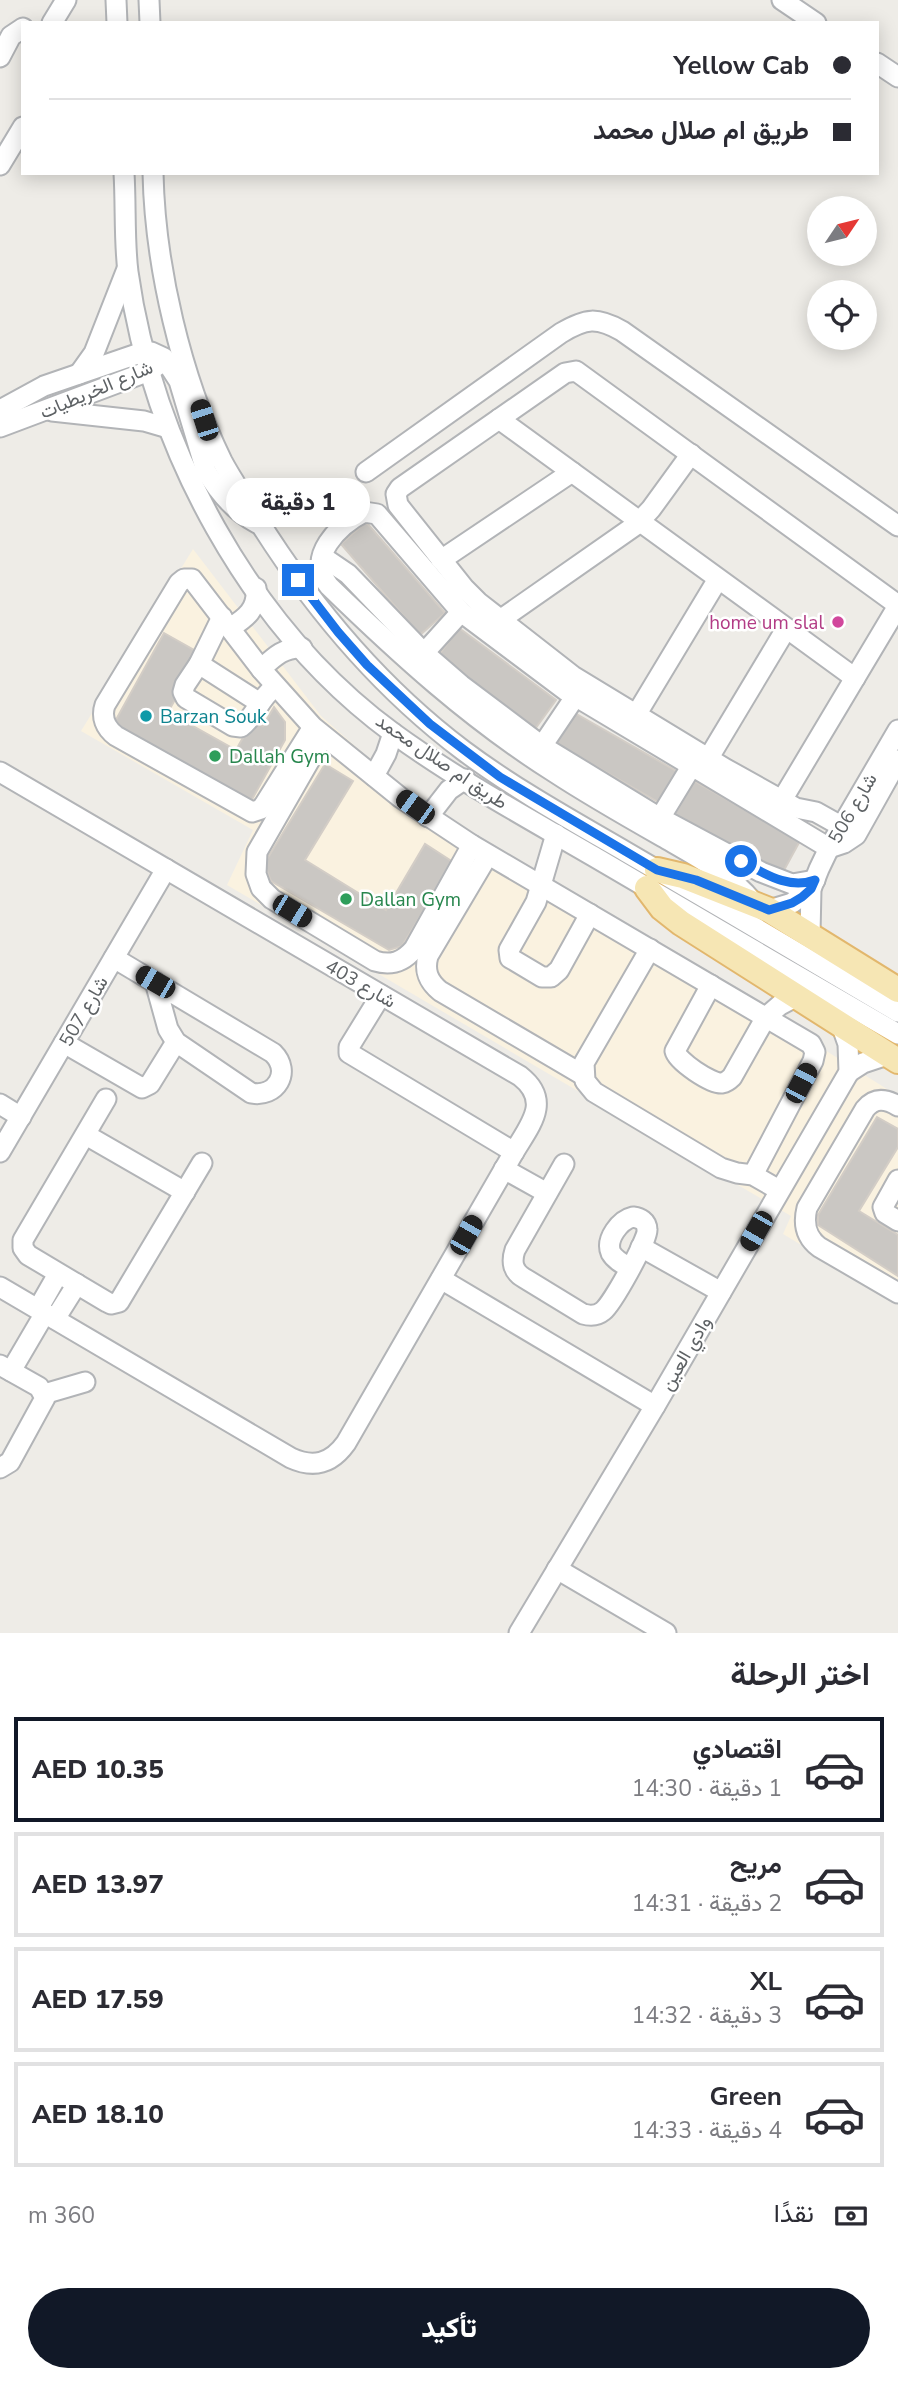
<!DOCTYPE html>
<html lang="ar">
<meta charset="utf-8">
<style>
:root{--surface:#fff;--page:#f7f7f7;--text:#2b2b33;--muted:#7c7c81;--line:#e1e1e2;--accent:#111827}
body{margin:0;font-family:"Nunito Sans",Vazirmatn,sans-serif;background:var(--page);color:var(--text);direction:rtl;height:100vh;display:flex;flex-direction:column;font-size:26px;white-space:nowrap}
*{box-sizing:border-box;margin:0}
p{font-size:23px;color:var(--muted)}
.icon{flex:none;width:38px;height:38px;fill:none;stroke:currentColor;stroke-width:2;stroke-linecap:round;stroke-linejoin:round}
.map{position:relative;height:1633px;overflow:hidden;direction:ltr}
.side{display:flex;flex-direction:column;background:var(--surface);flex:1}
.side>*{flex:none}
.top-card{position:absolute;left:21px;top:21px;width:858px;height:154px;border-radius:0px;box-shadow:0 4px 18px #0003;direction:rtl;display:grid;align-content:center;height:154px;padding:0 28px;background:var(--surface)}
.needle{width:46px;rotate:55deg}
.tools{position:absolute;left:807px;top:196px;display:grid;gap:14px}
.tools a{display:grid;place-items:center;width:70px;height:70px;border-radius:50%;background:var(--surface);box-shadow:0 4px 18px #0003;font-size:35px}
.end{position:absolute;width:32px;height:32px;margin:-16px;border:9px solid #1a73e8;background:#fff;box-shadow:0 0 0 4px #fff}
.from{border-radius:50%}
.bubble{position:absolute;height:49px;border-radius:24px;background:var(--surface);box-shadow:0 4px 18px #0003;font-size:23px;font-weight:800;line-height:49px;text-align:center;direction:rtl}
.car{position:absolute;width:21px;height:42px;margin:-21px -10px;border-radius:9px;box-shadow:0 0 5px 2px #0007;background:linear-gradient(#222 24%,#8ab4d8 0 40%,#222 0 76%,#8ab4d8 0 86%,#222 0)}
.top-card b{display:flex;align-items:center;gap:24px;height:66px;font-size:26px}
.top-card b+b{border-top:2px solid var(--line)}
.top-card i{width:18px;height:18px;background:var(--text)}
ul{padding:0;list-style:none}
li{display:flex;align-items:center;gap:21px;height:105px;margin:0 14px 10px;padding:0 14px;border:4px solid var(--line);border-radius:0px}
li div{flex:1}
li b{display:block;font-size:26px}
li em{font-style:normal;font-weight:800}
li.on{border-color:var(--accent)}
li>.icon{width:63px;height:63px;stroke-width:1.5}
h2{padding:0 28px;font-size:32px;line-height:84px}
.pay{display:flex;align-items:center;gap:18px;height:77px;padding:0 28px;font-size:26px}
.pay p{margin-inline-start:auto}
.action{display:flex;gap:14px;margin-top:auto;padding:14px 28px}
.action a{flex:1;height:80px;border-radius:42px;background:var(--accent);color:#fff;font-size:28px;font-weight:800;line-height:80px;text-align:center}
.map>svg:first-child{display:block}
</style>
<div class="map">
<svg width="898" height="1633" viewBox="0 0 898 1633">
<rect width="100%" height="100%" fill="#eeece7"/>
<polygon fill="#faf2e0" points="193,549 321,716 388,775 458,826 591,903 898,1096 898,1303 783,1234 791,1216 227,885 253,830 81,731"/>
<g fill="#cac7c3" stroke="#d3cdc6" stroke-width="2">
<polygon points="366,522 445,613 420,635 341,544"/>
<polygon points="459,628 556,700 535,729 438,656"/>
<polygon points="164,633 201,654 168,712 236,750 253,720 263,726 274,707 285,722 285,740 250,803 113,725"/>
<polygon points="573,712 678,772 660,803 555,743"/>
<polygon points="325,764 353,781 305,860 386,910 425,844 453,862 402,946 389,950 271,881 264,864"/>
<polygon points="694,781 800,841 782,874 675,814"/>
<polygon points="877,1117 898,1129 898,1147 859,1211 898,1235 898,1276 818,1225 818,1215"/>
</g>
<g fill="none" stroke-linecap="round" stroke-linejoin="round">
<defs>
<g id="minor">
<polyline points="116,0 117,23"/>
<polyline points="149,0 150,23"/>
<polyline points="782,0 816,23"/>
<polyline points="52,23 66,0"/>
<polyline points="0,57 11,36 23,28"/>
<polyline points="877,63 898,77"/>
<polyline points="0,165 23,127"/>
<path d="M 124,173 C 126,206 124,240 128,272 C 152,446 250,628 393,733 C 456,779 526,817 593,856 C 695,916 796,975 898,1034"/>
<path d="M 153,173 C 155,266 181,377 222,461 C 232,480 245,498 256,517 C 312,607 379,687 464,751 C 515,789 571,820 626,852 C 717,905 807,958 898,1012"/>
<polyline points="79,374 94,353 127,269"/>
<path d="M 0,410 L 44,386 L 143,352 L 151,352 L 164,358 L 179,381 L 206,471 C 219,493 234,511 257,523"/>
<polyline points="52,411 144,421 168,428"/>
<polyline points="499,419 855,678"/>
<polyline points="0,427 149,371 158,365"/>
<path d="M 366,472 L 561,333 C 586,318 597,317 622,331 L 898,526"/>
<polyline points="323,557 348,574 424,653 461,685 542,746 660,818 761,872 792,884 815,880"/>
<polyline points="441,560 572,472"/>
<path d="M 222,617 L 199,664 L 185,685 L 183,692 L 186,698 L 233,726 L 241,727 C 255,717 260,697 275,687"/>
<polyline points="500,620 636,525 651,509 691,454"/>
<path d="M 230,628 C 246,618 258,609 256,588"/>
<polyline points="424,653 461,612"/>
<polyline points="199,664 260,703"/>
<path d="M 261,669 C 274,657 284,647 302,648"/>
<polyline points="636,715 718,579"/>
<path d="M 313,727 L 264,805 L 261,809 L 252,812 L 116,736 C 105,728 101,717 105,705 L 179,583 L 184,579 L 192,579 L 261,669 L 313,727 L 401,798 L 472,845 L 811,1044 L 815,1052 L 813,1061 L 753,1175"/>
<path d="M 323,737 L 257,852 L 256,874 L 261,888 L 272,899 L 375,961 C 391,966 403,962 414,949 L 472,845"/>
<polyline points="542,746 575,697"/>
<polyline points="708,759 786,629"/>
<path d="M 0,772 L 520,1076 C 552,1101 530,1125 514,1152 L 346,1443 C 331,1464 313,1468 291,1458 L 0,1287"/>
<polyline points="374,776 386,754 393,733"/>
<polyline points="782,800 898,606"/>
<polyline points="428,817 449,790 465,779"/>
<polyline points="660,818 691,767"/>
<polyline points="841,826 816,812 796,808 726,769 573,676 478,602 464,588 398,505 396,494 400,488 565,373 576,371 898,605"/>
<polyline points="556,834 536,902 509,950 510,958 542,977 551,977 559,970 590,914"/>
<path d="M 488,855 L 428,956 C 424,971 428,981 440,991 L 583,1075"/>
<path d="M 753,902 C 729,873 696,856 663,837 C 626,816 589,795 554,772 C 470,719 399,654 329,586 C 305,557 339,525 364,512 L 377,514 L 461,612 L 565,690 L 829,848 L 844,843 L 856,835 L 898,760"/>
<polyline points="769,910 792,903 811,889"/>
<polyline points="810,934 811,889 819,869 829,848 898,730"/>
<polyline points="650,949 584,1063 585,1081 594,1092 721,1168 737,1173 753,1175 779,1190"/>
<path d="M 114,958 L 273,1053 C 292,1072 276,1098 251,1093 L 176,1042 L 168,1029 L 155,982"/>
<path d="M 711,985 L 675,1051 C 677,1061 711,1084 722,1083 C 727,1082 729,1080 732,1077 L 766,1017 L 780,1005 L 795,997"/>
<polyline points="381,995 349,1047 349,1053 514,1152"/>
<polyline points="64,1043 142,1088 150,1084 176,1042"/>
<polyline points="849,1072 863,1063 887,1055"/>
<polyline points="106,1099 23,1240 23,1248 28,1255 107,1302 111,1304 119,1302 202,1163"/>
<polyline points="0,1104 21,1117"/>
<path d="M 898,1106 C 886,1099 875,1097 865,1109 L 807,1208 C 803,1224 806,1237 819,1247 L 898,1293"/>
<polyline points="86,1135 185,1192"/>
<polyline points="0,1152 166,869"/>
<path d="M 564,1164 L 515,1250 C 511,1262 513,1272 524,1278 L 583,1314 C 590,1316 597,1316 603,1311 C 612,1304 648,1240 647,1230 C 647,1221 640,1218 633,1217 C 620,1220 605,1239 611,1253 C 615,1260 623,1264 630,1268"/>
<polyline points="504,1169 547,1193"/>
<polyline points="898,1180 883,1207 885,1213 898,1221"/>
<polyline points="641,1247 721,1292"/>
<polyline points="441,1279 655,1406"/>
<polyline points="38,1309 58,1274"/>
<polyline points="55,1319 77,1284"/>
<polyline points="0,1365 39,1387 45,1398 10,1462 0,1468"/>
<polyline points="11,1371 45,1313"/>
<polyline points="44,1394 85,1382"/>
<polyline points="557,1569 666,1633"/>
<polyline points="519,1633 655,1406 849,1072 848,1044 842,1027"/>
</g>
<g id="major">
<polyline points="657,870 683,876 769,910 898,990"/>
<polyline points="647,888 662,908 681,923 898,1061"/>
</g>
</defs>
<use href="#minor" stroke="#b2b4b7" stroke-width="23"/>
<use href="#major" stroke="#e2b76d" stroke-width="28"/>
<use href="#minor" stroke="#fff" stroke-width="19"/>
<use href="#major" stroke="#f6e6b4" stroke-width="24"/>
</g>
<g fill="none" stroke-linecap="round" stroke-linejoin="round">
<path stroke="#1a73e8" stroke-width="9" d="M 298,580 L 338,632 L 367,665 L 430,724 L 500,777 L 657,870 L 696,880 L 769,910 L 792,903 L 802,897 L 811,889 L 815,880 C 788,890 764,873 741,861"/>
</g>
<circle fill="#d1479c" stroke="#fff" stroke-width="2.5" cx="838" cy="622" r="7"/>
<circle fill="#0f9aa8" stroke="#fff" stroke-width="2.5" cx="146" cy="716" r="7"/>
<g fill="#2e9e5b" stroke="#fff" stroke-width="2.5">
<circle cx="215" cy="756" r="7"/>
<circle cx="346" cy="899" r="7"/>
</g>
<g text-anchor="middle" stroke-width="5" stroke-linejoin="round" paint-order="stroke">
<g font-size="19" fill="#5e6265" stroke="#fff">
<text transform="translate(96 389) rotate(-23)" y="7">شارع الخريطيات</text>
<text transform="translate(442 761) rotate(34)" y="7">طريق ام صلال محمد</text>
<text transform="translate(852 808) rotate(-60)" y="7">شارع 506</text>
<text transform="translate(361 983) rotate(30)" y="7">شارع 403</text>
<text transform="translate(83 1011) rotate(-60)" y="7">شارع 507</text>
<text transform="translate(685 1353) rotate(-60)" y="7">وادي العين</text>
</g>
<g font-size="19" fill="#b23c85" stroke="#fff" text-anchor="end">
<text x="824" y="629">home um slal</text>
</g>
<g font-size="19" fill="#0d838f" stroke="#fff" text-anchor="start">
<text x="160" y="723">Barzan Souk</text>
</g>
<g font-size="19" fill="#27864d" stroke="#fff" text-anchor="start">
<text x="229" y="763">Dallah Gym</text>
<text x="360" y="906">Dallan Gym</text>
</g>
</g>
</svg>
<div class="tools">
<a><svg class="needle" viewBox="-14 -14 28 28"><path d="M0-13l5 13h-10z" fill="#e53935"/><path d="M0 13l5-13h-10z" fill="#7c7c81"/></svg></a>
<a><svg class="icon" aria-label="locate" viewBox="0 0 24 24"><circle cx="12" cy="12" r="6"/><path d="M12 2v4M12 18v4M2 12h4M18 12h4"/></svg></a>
</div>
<i class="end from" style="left:741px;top:861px"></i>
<i class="end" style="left:298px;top:580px"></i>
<div class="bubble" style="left:226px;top:478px;width:144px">1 دقيقة</div>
<i class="car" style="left:204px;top:420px;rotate:342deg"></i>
<i class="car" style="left:415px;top:807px;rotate:306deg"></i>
<i class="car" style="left:292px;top:911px;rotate:121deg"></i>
<i class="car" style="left:155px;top:982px;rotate:300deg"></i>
<i class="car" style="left:801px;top:1083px;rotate:28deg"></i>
<i class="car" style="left:756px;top:1231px;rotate:210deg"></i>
<i class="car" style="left:466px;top:1235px;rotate:30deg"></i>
<div class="top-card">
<b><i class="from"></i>Yellow Cab</b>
<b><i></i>طريق ام صلال محمد</b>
</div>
</div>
<section class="side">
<h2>اختر الرحلة</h2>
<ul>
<li class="on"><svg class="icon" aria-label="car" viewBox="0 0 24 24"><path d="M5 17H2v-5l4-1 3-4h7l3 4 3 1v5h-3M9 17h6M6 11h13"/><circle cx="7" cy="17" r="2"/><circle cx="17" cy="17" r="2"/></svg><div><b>اقتصادي</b><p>1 دقيقة · 14:30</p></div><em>AED 10.35</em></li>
<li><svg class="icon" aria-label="car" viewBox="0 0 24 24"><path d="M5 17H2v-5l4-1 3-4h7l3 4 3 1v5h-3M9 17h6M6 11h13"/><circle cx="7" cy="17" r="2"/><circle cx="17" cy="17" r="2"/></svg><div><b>مريح</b><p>2 دقيقة · 14:31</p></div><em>AED 13.97</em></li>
<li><svg class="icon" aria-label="car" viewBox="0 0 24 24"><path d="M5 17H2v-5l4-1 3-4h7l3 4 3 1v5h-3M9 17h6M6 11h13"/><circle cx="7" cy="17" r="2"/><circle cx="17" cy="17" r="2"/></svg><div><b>XL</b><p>3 دقيقة · 14:32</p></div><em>AED 17.59</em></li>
<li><svg class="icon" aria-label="car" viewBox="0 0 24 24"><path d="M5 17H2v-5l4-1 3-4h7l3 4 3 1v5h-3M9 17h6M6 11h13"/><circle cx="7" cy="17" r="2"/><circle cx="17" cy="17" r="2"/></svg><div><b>Green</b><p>4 دقيقة · 14:33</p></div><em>AED 18.10</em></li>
</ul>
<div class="pay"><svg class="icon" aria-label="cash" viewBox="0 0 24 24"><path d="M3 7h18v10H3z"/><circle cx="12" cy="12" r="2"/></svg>نقدًا<p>360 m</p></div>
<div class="action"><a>تأكيد</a></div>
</section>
